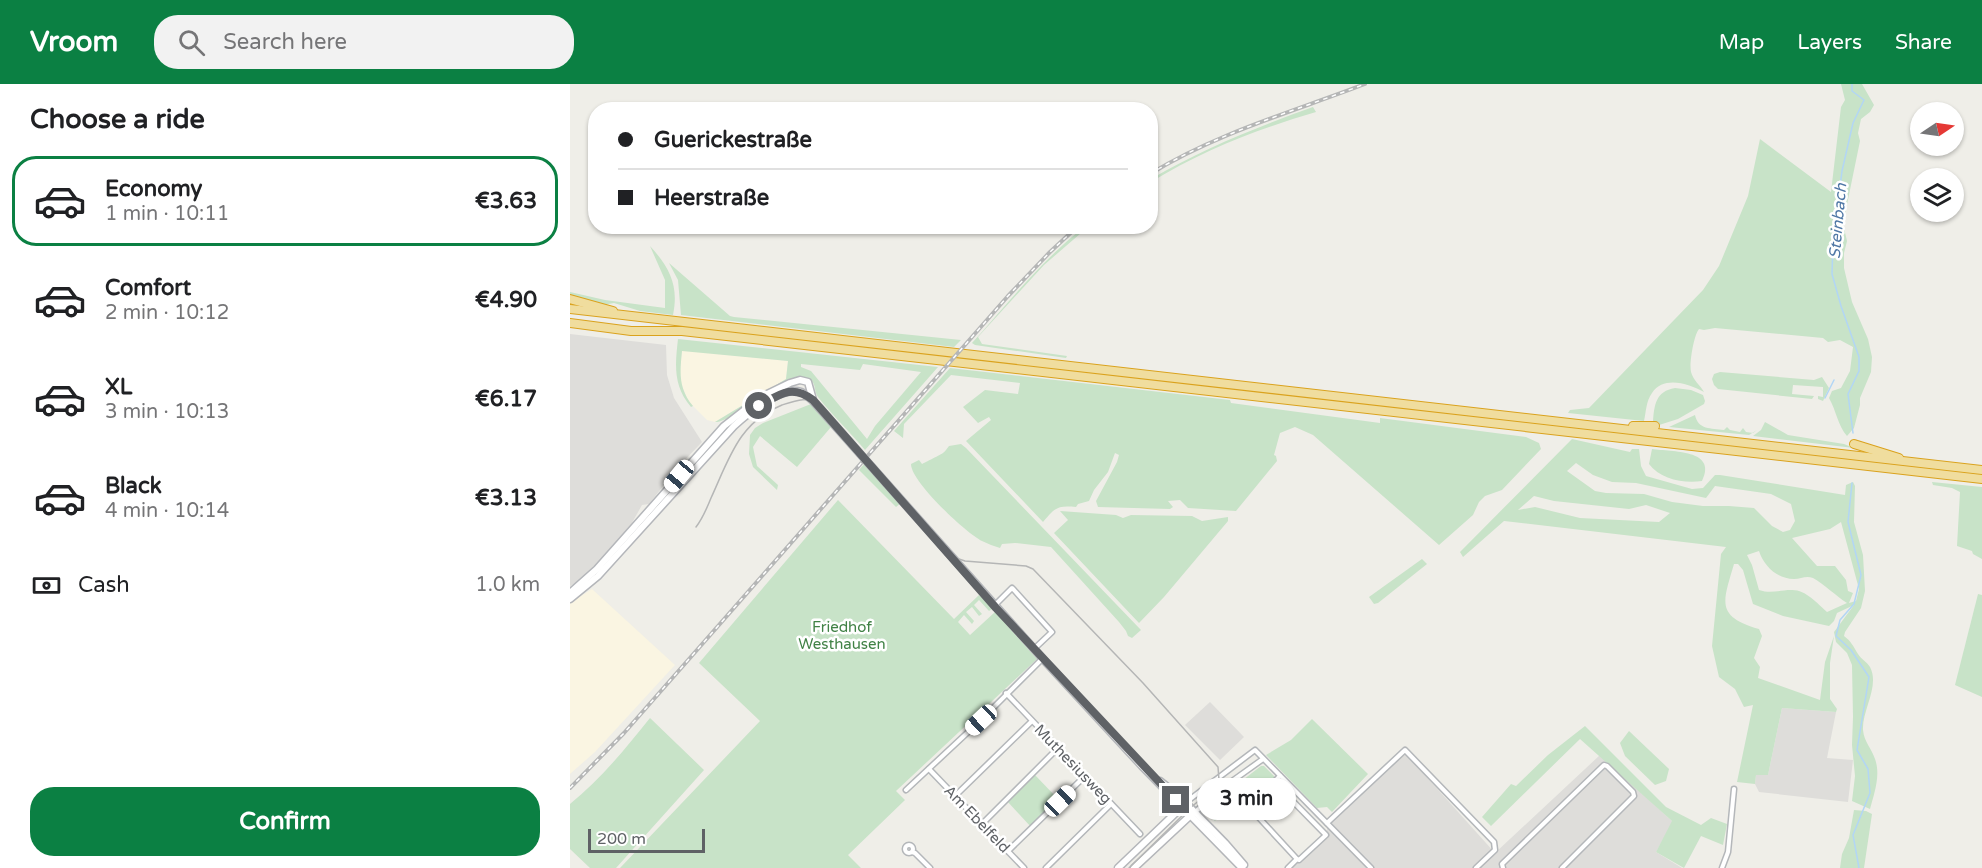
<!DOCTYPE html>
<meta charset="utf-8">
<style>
:root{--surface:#fff;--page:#f2f2f2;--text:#202124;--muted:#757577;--line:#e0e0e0;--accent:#0b8043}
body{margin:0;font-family:"Varela Round",sans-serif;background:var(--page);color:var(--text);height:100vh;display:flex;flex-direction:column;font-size:22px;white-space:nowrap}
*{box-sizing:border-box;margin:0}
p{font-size:20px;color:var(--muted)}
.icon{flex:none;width:33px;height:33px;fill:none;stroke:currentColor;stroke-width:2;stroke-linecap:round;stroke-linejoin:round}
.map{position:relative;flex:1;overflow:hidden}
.details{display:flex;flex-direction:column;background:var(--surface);width:570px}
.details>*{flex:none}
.banner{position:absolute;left:18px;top:18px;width:570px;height:132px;border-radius:24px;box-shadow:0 2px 4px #0004;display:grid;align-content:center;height:132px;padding:0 30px;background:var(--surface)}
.needle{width:39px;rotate:77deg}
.buttons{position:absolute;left:1340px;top:18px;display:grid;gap:12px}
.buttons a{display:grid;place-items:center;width:54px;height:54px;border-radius:50%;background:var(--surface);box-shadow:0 2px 4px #0004;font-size:30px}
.scale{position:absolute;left:18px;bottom:15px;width:117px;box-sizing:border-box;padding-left:6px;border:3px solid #5f6266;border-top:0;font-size:16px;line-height:21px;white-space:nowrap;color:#5f6266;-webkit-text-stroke:4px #fff;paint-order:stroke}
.end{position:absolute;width:27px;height:27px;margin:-14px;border:8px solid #5f6266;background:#fff;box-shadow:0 0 0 3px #fff}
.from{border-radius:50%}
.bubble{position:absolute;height:42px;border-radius:21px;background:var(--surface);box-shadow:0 2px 4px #0004;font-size:20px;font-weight:800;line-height:42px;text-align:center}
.car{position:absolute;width:18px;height:36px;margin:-18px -9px;border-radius:8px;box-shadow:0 0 4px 2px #0007;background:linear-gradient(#fff 24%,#345 0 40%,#fff 0 76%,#345 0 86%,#fff 0)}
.banner b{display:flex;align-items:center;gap:21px;height:57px;font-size:22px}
.banner b+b{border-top:2px solid var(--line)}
.banner i{width:15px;height:15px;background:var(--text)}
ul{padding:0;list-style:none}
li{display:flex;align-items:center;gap:18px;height:90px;margin:0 12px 9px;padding:0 18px;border:3px solid transparent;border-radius:24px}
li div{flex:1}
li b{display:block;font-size:22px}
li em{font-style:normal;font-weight:800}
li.selected{border-color:var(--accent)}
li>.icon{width:54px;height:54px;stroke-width:1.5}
h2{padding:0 30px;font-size:27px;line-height:72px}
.pay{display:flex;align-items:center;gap:15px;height:66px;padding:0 30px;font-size:22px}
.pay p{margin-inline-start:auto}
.action{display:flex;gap:12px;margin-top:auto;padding:12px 30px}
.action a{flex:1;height:69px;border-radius:24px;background:var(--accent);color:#fff;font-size:24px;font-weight:800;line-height:69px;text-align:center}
header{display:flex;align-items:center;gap:36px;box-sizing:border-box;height:84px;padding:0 30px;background:var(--accent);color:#fff}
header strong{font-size:28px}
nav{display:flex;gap:33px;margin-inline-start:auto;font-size:21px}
.search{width:420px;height:54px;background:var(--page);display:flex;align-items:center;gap:15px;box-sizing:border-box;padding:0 21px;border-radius:24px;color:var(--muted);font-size:22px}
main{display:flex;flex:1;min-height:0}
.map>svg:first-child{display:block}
</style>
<header>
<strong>Vroom</strong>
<div class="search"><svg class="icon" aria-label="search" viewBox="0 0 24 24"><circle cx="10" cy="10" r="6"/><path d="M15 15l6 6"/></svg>Search here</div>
<nav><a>Map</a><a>Layers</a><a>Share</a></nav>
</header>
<main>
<section class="details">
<h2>Choose a ride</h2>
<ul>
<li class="selected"><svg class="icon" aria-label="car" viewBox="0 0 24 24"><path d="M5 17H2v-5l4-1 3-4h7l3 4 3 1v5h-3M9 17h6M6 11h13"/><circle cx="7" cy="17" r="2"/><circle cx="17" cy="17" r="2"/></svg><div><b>Economy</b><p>1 min · 10:11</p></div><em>€3.63</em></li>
<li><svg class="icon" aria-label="car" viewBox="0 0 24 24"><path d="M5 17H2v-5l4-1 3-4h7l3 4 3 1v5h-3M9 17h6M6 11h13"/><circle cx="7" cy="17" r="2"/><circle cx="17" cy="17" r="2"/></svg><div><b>Comfort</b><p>2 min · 10:12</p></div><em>€4.90</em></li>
<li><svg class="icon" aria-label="car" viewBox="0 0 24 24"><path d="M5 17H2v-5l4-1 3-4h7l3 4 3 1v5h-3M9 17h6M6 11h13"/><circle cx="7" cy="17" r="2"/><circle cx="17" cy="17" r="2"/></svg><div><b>XL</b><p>3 min · 10:13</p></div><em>€6.17</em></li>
<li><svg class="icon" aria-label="car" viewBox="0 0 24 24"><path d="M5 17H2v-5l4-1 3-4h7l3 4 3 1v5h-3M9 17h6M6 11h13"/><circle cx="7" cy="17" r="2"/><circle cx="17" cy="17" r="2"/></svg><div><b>Black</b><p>4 min · 10:14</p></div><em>€3.13</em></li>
</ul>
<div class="pay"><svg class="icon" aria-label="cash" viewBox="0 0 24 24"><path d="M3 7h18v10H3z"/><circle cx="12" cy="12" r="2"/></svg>Cash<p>1.0 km</p></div>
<div class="action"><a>Confirm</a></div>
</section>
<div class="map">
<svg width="1412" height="784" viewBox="0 0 1412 784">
<rect width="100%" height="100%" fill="#efeee8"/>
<g fill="#faf5e2">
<polygon points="112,266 218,277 216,295 145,338 137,336 119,318 111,300 109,294"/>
<polygon points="22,505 105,581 25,668 0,690 0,519"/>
</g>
<g fill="#deddda">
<polygon points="0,250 96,261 97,291 104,314 132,358 108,383 79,420 72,421 59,444 35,472 8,498 0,502"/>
<polygon points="640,618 674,653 650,676 615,641"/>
<polygon points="1212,624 1266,628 1257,674 1283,676 1278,718 1189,708 1185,700 1186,691 1198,691"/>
<polygon points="835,669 925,769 1030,671 1103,738 1086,768 1112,784 719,784 756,749 759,739"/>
</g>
<g fill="#c8e3c8" fill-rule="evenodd">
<path d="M 1271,0 L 1292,0 L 1304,21 L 1300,28 L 1291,35 L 1288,49 L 1290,57 L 1273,140 L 1277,157 L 1274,169 L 1274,184 L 1282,218 L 1298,255 L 1302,273 L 1301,288 L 1290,314 L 1290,321 L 1284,344 L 1277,352 C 1268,342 1266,326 1259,314 L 1262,307 L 1271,304 L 1280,287 L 1283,263 L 1270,256 L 1258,258 L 1253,254 L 1145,244 L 1134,246 L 1129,245 C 1124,251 1119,279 1121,288 C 1123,296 1130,301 1134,308 C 1119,300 1094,291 1082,309 C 1076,317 1076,328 1074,337 L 998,329 L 1000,326 L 1019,324 L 1133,206 L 1149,182 L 1178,112 L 1190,55 L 1261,108 L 1271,23 L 1275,16 Z"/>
<path d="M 743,23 L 746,28 C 688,45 633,66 581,98 L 581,95 C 632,65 687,43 743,23 Z"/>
<path d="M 514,143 L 518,143 L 474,181 L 408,253 L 412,260 L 497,272 L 496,274 L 405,261 L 402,259 C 438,219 472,176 514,143 Z"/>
<path d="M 80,162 C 100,184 109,202 103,231 L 70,227 L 44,219 L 33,221 L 0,213 L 0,208 L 35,216 L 95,224 L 95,196 Z"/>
<polygon points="99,179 160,232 164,233 391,256 384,263 111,231 108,196"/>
<path d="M 108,255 L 368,283 L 295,366 C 280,348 262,331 248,313 C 244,308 246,300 241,296 C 223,282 160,340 145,338 L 216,295 L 218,277 L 112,267 C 110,288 108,304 123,322 L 121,323 C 103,302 105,281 108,255 ZM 231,280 L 290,286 L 293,280 L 351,288 L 305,342 L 297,355 L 241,287 L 231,283 Z"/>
<path d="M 380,284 L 660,316 L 661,319 L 810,339 L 810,334 L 956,353 L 969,359 L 971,365 L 932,406 L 915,412 L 909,418 L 903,431 L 869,461 L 743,351 L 725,343 L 710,349 L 704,371 L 706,372 L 707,377 L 666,427 L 618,424 L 610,416 L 598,417 L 603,423 L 600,425 L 528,423 L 526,417 L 547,378 L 549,371 L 545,369 L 538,388 L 524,406 L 519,417 L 508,420 L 506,423 C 487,421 485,424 473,438 L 396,357 L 421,336 L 419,333 L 408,339 L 393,323 L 415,306 L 448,310 L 450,299 L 381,291 L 334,340 L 333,354 L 324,347 Z"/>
<polygon points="1150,288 1244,296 1252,293 1259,304 1253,317 1248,315 1248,312 1253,313 1253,303 1223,301 1222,310 1244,312 1242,315 1148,305 1144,301 1142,295 1144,290"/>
<path d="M 1105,304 L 1121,306 L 1133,311 L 1135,317 L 1134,320 L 1108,335 L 1089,341 L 1089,338 L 1083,338 C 1084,321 1086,307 1105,304 Z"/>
<polygon points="241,320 261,343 227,383 190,352 183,363 187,382 208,401 207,406 183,383 179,370 180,351 185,344 193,339"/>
<path d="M 1125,331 C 1128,346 1141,344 1154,346 L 1157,343 L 1160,346 L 1170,348 L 1173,344 L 1176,348 L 1183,349 L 1187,346 L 1179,351 L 1099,343 Z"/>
<polygon points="1195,338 1218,351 1274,360 1284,364 1183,352 1191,346"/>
<path d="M 1002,355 L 1060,368 L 1062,365 L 1069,365 L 1071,382 L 1076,392 L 1122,405 L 1133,404 L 1145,391 L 1150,391 L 1275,411 L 1276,401 L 1283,398 L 1285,402 L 1284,438 L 1293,471 L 1295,507 L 1291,524 L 1275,548 L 1274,552 C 1281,557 1283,562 1288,570 C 1291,575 1297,578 1300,583 C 1310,602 1292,626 1293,646 C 1294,658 1302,665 1305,675 C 1311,691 1304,710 1300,725 L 1282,717 L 1285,692 L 1282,661 L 1283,633 L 1282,581 L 1277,569 L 1266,558 L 1264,548 L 1284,521 L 1267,529 L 1264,537 L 1259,542 L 1213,532 L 1183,520 L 1173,486 L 1168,480 L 1164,480 C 1153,518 1145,532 1189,545 L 1192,552 L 1184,574 L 1190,583 L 1188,594 L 1250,616 L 1255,578 L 1264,552 L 1260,579 L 1260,615 L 1267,625 L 1266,628 L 1212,624 L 1198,691 L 1186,691 L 1185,700 L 1167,698 L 1183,621 L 1174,623 L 1165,605 L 1149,593 L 1142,562 L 1151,470 L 1156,463 L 934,437 L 893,473 L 890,468 ZM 1006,379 L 1023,391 L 1042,398 L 1066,399 L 1136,414 L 1145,402 L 1201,410 L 1221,420 L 1225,437 L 1220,446 L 1213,448 L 1202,442 L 1184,424 L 1159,422 L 1133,422 L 1102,418 L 1074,410 L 1036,409 L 1025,407 L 997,387 ZM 964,412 L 984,417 L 1059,425 L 1076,421 L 1100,429 L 1089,438 L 1010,434 L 965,423 L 948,426 ZM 1271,438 L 1289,505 L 1286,517 L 1279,519 L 1283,509 L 1278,507 L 1276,496 L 1265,482 L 1247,482 L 1222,454 L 1260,445 ZM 1189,467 C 1194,482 1207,495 1224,495 C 1231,495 1236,491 1243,494 C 1254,500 1266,512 1277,519 L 1257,528 C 1247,519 1235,505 1221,506 C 1209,506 1201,510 1189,506 L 1182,481 L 1177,471 Z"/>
<path d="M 391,360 L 396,364 L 571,546 L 562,554 L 558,552 L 556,547 L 549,538 L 481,463 L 445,459 L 432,460 L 430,464 C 424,462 418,460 412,457 C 396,449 341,398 341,380 L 349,376 L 352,380 C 354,379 372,370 373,369 C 376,367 377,364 379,362 Z"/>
<path d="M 1082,365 C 1102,368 1148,365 1132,397 C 1114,400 1090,395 1079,380 Z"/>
<polygon points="295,379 331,419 326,423 289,386"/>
<polygon points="1362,398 1412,403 1412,475 1403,470 1402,467 1387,462 1390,408 1382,404 1363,401"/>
<polygon points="268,416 384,535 409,511 422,525 419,527 409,516 404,521 412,530 409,532 402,523 396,528 404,537 402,540 394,531 388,538 400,551 425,528 467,575 326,707 335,716 278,771 291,784 50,784 190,637 129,579"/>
<polygon points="490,427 546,431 553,434 561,431 622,432 632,437 658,433 658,437 594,513 569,539 484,449 498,436"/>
<polygon points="852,475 857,480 808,519 804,520 799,513"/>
<polygon points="1408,510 1412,511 1412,613 1385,601"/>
<path d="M 80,634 L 134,686 L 46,784 L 20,784 L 0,765 L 0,720 C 30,696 56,664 80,634 Z"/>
<polygon points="742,635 798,690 762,728 757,723 747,724 696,671 721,656"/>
<polygon points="1015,642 1096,723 1131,741 1141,734 1157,740 1153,761 1131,752 1114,784 1086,768 1102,737 1010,655 921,742 912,733 941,700 946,702 978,671"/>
<polygon points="1059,647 1099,685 1096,697 1085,701 1055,672 1050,659"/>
<polygon points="691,682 694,682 705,693 676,721 671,717 662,715 645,737 634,726"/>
<polygon points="464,690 489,716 461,743 437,717"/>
<polygon points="1284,726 1296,727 1302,730 1294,784 1270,784 1272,770 1279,754"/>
</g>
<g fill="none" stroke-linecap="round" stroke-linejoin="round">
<g stroke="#b2d6f5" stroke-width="1.5">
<polyline points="1282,0 1282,7 1294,16 1283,39 1272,87 1263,157 1262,190 1271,222 1289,273 1289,287 1278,310 1283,349"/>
<polyline points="1255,314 1264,296"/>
<polyline points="1282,399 1278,438 1291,491 1284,520 1270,536 1266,552 1281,566 1299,593 1287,666 1298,685 1300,709 1283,751 1289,784"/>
</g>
<defs>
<g id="minor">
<polyline points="424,522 442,504 444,506 482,548 464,565"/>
<polyline points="436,609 570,750"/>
<polyline points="359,685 454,784"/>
<polyline points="710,692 679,723 727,775 718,784"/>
<polyline points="704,698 756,751 729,776 727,775"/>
<polyline points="336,706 411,636 472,575"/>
<polyline points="385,712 462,637"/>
<polyline points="615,719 685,666 801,784"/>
<polyline points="625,728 658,700 693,675"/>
<polyline points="757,739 835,666 924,758 925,766 906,784"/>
<polyline points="412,740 488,664"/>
<circle cx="339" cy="765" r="4"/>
<polyline points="438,767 515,692"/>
<polyline points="342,768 345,769 360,784"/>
<polyline points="476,784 541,720"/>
<polyline points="933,784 932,780 1034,681 1037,682 1063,708 1064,712 992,784"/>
<polyline points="1152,784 1158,768 1164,705"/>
</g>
<g id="secondary">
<polyline points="0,509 27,485 154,342 191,313 220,299 230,296 238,298 243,316"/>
<path d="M 0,515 L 28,492 L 164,342 C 177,330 212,301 231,308 C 236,310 239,314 243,317 L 473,575 L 572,682 L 672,784"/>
<polyline points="590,697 610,713 655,759 674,781"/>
<polyline points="548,784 615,720"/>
<polyline points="564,784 623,729"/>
</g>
<g id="motorway">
<polyline points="0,215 43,227"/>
<polyline points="0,225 1412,386"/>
<polyline points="0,239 61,247 112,247 1412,395"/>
<polyline points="1063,342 1085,342"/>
<polyline points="1284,360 1329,374"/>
</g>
</defs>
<use href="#minor" stroke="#b4b7ba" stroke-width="7"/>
<use href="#secondary" stroke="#b4b6ba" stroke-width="9"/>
<use href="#motorway" stroke="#daa21d" stroke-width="10"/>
<use href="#minor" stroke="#fff" stroke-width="4"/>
<use href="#secondary" stroke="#fff" stroke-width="6"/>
<use href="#motorway" stroke="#f0dd9e" stroke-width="8"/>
<path stroke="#b5b6b6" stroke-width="1.5" d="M 126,443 C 133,434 137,424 141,414 C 159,375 169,338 212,321 C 227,316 238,312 252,321 L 386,474 L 395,477 L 456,482 L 463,485 L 573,599 L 648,683 L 649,696 L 642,706 L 620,724 L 559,784"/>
<defs>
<g id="rail">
<path d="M 580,90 C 647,49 722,28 795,0"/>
<polyline points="0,704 54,649 438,212 480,168 508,142"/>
</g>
</defs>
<use href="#rail" stroke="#b5b6b6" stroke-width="4"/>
<use href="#rail" stroke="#fff" stroke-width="1.5" stroke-dasharray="4.5" stroke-linecap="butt"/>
</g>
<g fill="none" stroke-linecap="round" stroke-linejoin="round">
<path stroke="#5f6266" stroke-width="8" d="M 189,322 C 210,310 222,300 243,316 L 426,524 L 606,716"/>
</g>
<g text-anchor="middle" stroke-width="5" stroke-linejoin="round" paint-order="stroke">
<g font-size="15" fill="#418246" stroke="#fff">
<text x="272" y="548">Friedhof<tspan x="272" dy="17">Westhausen</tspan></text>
</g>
<g font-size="15" fill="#5f6266" stroke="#fff">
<text transform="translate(503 680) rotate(46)" y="5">Muthesiusweg</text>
<text transform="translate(407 735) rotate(46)" y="5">Am Ebelfeld</text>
</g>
<g font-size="16" font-style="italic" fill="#5078a6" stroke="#fff">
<text transform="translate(1267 137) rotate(-85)" y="6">Steinbach</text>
</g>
</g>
</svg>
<div class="buttons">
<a><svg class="needle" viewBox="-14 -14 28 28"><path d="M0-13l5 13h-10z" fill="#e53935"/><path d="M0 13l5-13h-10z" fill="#757577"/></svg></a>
<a><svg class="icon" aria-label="layers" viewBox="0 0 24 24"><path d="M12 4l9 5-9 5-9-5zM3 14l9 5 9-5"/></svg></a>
</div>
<div class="scale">200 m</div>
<i class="end from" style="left:189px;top:322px"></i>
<i class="end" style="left:606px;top:716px"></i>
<div class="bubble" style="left:627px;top:694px;width:99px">3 min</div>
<i class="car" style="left:109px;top:392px;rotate:220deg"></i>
<i class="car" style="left:411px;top:636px;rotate:227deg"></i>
<i class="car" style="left:490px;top:717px;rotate:46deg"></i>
<div class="banner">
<b><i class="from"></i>Guerickestraße</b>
<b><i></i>Heerstraße</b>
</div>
</div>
</main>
